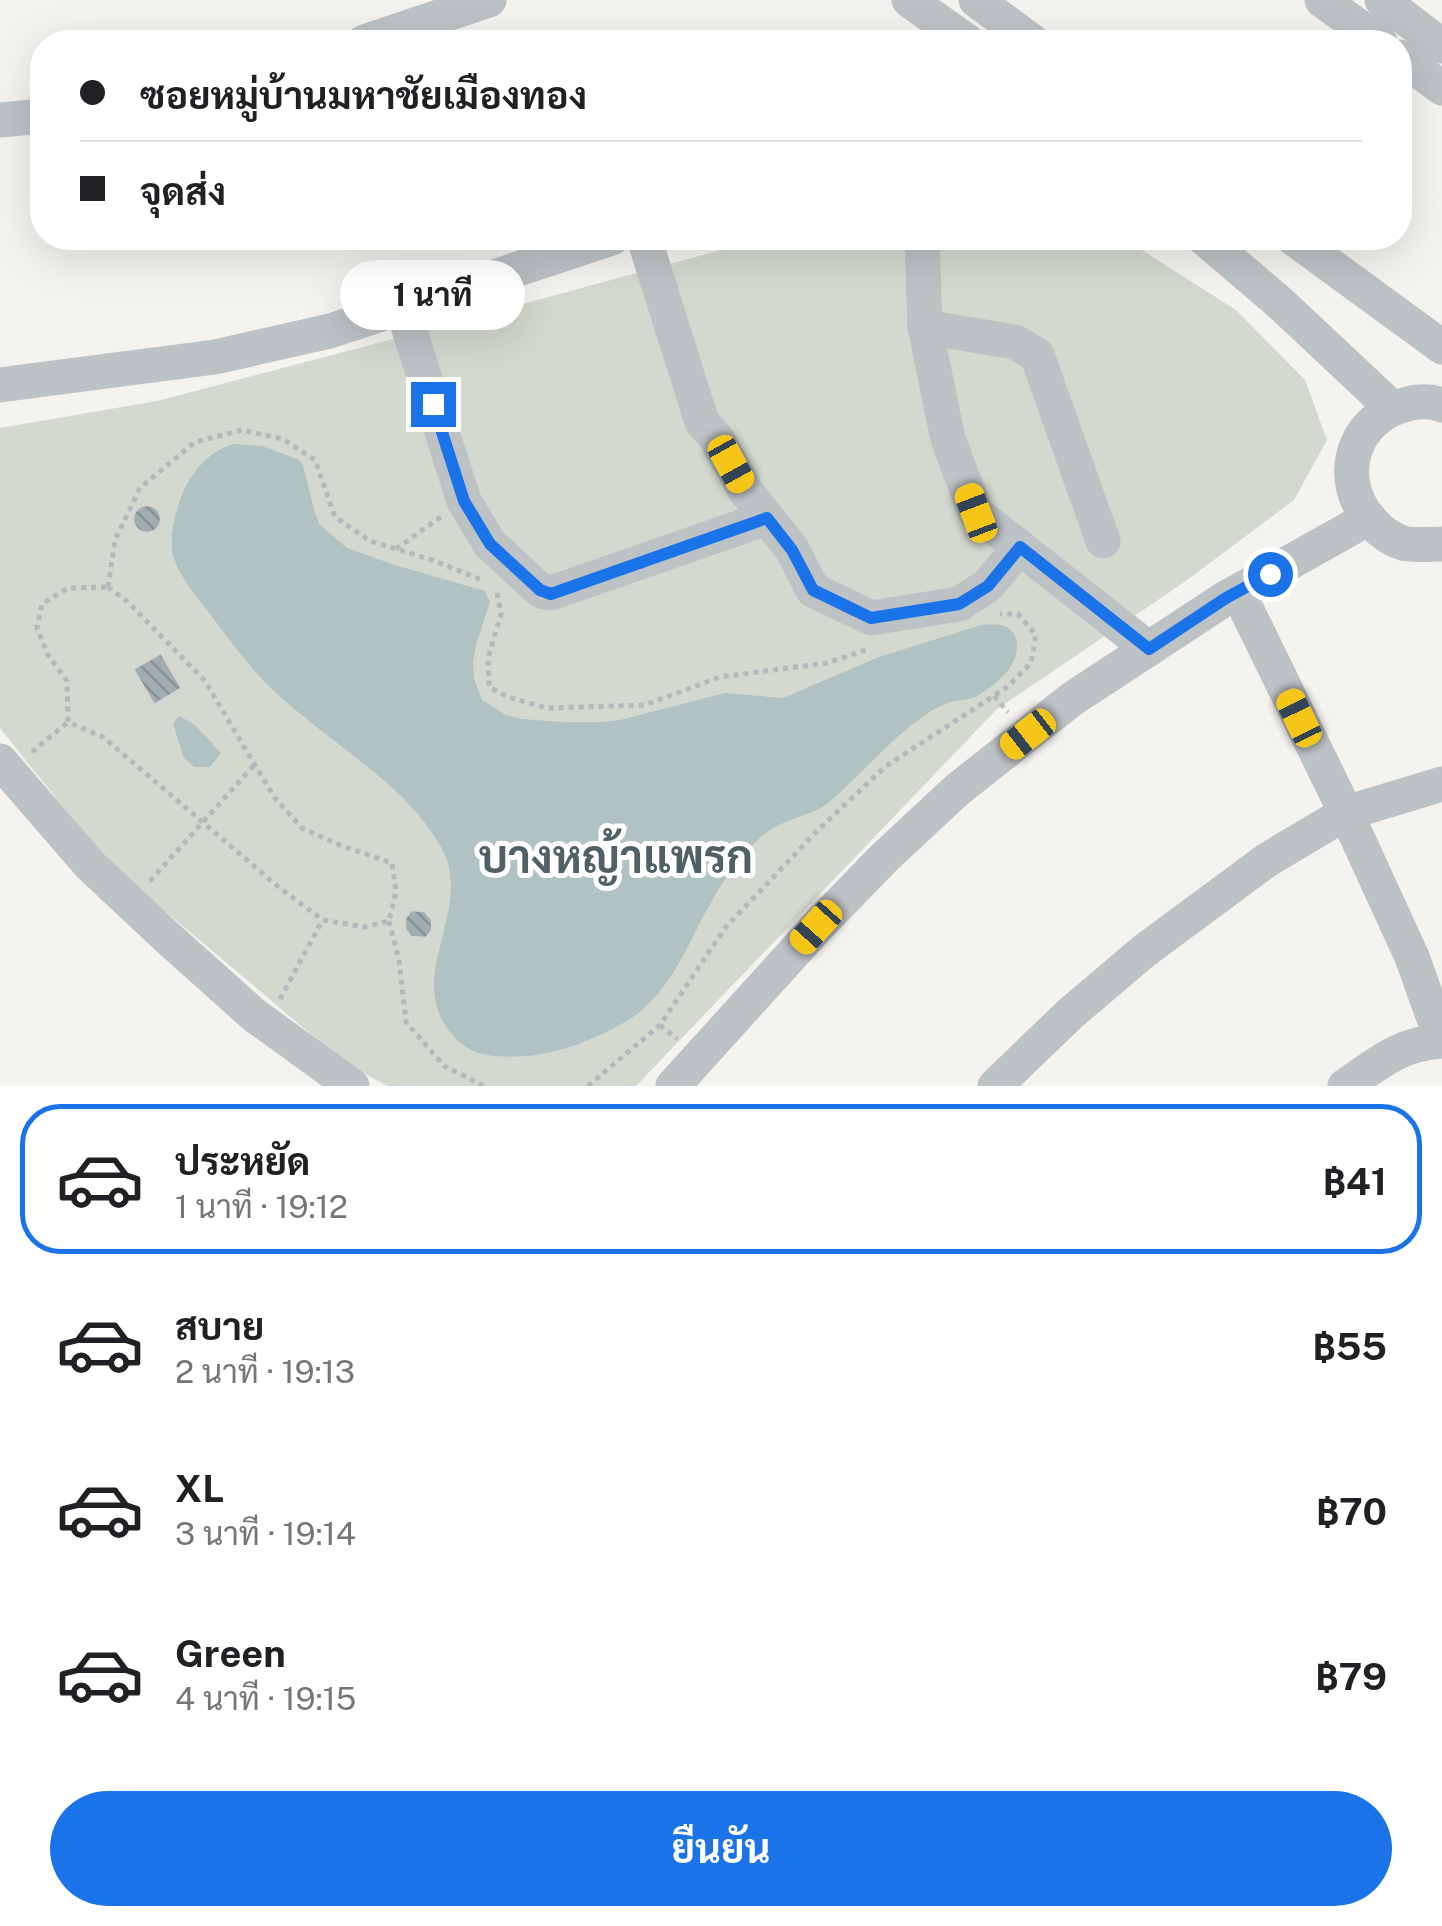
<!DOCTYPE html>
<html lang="th">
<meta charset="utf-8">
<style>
:root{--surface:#fff;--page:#f2f2f2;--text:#202124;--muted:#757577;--line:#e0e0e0;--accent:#1a73e8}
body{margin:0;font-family:"Public Sans",Sarabun,sans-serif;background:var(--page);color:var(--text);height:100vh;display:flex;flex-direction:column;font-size:38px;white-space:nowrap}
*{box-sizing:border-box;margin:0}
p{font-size:32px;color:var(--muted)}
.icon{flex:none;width:55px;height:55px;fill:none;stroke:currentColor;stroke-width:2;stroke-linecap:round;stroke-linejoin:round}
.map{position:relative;height:1086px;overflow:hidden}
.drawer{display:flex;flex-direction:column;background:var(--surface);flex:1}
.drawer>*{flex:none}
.top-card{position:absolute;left:30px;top:30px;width:1382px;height:220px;border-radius:40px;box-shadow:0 10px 40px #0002;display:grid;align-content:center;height:220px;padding:0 50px;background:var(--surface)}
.end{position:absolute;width:45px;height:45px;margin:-22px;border:12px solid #1a73e8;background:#fff;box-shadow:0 0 0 5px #fff}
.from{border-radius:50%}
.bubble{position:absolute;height:70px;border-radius:35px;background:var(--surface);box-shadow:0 10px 40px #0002;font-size:32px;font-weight:700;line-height:70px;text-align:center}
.car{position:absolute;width:30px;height:60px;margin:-30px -15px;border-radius:12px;box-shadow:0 0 8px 2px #0007;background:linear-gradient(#f5c518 24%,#345 0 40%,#f5c518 0 76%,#345 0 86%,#f5c518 0)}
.top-card b{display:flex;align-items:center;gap:35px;height:95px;font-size:38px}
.top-card b+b{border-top:2px solid var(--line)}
.top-card i{width:25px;height:25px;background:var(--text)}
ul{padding:18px 0 0;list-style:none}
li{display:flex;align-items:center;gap:30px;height:150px;margin:0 20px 15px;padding:0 30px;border:5px solid transparent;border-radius:40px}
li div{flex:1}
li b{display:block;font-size:38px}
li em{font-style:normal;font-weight:700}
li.selected{border-color:var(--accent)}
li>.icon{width:90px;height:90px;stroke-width:1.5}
.primary-button{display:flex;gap:20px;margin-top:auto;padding:20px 50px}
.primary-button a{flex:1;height:115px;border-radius:60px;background:var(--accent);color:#fff;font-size:40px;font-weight:700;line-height:115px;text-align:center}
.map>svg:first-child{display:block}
</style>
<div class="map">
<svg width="1442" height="1086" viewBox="0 0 1442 1086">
<defs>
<pattern id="building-back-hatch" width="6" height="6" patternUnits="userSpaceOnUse" patternTransform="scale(2.5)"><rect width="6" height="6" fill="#a1adaf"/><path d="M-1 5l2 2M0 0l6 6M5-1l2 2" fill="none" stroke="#879294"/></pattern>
</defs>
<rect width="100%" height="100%" fill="#f4f3ef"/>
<polygon fill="#d4d9cf" points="765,238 1123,238 1236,310 1305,380 1327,440 1294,500 1183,583 997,709 636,1086 387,1086 344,1062 108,863 0,728 0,428 157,401 435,328"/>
<g fill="#b1c2c3">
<path d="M 234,444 L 262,446 L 297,459 L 303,465 L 314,510 L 320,525 L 347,548 L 395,565 L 485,591 L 490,602 L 476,645 L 473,662 L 474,678 L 482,700 L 506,715 L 521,719 L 563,722 L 601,722 L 620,720 L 725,693 L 783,698 L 879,657 L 981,625 C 993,624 1008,622 1015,636 C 1021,650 1013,667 1002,677 C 995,684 986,691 977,696 C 971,699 963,700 955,701 C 943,704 931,710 921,718 C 898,735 878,755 858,775 C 847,785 837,797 824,806 C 804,818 780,820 762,836 C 746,851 730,871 718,890 C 693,931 678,980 640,1012 C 626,1023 609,1031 593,1038 C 562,1052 529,1059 496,1056 C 476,1055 462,1047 450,1032 C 404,974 476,908 441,847 C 405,784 339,749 285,701 C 256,676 233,645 210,614 C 197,597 179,577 173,555 C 169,536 175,513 182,495 C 191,472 210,450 234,444 Z"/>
<polygon points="179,716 194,724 221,753 210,767 194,767 184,758 173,724"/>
</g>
<g fill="url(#building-back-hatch)" stroke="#d5d4d3" stroke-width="2.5">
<circle cx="147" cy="519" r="14"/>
<polygon points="161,653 182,688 154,705 133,669"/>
<polygon points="411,910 425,911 432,920 432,931 426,938 411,937 405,929 405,918"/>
</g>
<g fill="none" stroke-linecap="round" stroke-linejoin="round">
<g stroke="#b5b9bb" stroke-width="5" stroke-dasharray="5 5" stroke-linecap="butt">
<polyline points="396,549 442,516"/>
<polyline points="108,587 115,540 140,488 195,442 242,430 283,439 315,460 335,517 370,541 432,560 482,580"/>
<polygon points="108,587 127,601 205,681 274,797 302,828 342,846 392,863 396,891 389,921 365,927 323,920 276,885 103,737 68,722 67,681 48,655 37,628 42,604 68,588"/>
<polyline points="497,593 501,614 488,658 489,687 508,697 547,708 645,705 720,677 827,663 869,649"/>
<polyline points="994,696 1008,712"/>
<polyline points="32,752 68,722"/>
<polyline points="150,881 255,764"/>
<polyline points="389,921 399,960 406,1022 444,1066 484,1086"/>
<polyline points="280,999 322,921"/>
<polyline points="660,1025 677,1039"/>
<polyline points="588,1086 660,1025 725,928 818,830 886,766 1006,688 1031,663 1036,635 1018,614 1000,614"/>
</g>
<g stroke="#bdc2c4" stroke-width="35">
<polyline points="909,0 968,42"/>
<polyline points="976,0 1033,42"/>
<polyline points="1322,0 1380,42"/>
<polyline points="1382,0 1442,46"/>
<polyline points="364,42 489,0"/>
<polyline points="1400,57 1442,88"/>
<polyline points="0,120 42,116"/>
<polyline points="644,238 702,422 717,439 745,490 792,549 813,590 871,618 959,604 987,586 1020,547"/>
<polyline points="922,238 925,327 948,439 976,513 1149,649"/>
<polyline points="1204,238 1280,303 1392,408"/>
<polyline points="1293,238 1442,347"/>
<polyline points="402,307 464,501 490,544 541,591 551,593 767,518"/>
<polyline points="925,327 1015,342 1037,355 1103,541"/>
<polyline points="0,385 215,357 330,331 612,238"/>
<path d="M 1442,405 C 1429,400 1417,401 1404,405 C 1350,420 1335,482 1372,522 C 1381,532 1390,539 1403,543 C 1415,546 1430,544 1442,544"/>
<polyline points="1238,592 1346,813 1412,957 1442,1041"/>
<polyline points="0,761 90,865 168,938 254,1015 352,1086"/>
<polyline points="673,1086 817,927 884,858 957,790 1072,699 1226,598 1369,518"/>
<polyline points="995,1086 1071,1013 1144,951 1267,860 1346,813 1442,784"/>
<path d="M 1345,1086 C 1379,1063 1399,1044 1442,1041"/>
</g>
</g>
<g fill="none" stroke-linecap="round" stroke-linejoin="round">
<polyline stroke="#1a73e8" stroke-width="12" points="433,404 464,501 490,544 540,590 551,594 767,518 792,550 813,590 871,618 959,604 988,586 1020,547 1149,649 1226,598 1270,574"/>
</g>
<g text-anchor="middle" stroke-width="10" stroke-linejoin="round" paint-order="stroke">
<g font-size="45" font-weight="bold" fill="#516066" stroke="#fff">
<text x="616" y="873">บางหญ้าแพรก</text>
</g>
</g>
</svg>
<i class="end from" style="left:1270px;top:574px"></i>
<i class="end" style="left:433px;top:404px"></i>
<div class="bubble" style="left:340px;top:260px;width:185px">1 นาที</div>
<i class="car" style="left:731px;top:464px;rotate:151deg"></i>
<i class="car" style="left:976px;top:513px;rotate:339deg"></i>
<i class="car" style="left:1299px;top:718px;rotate:334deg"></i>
<i class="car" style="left:1028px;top:734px;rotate:232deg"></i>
<i class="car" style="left:816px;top:927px;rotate:222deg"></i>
<div class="top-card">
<b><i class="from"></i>ซอยหมู่บ้านมหาชัยเมืองทอง</b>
<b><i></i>จุดส่ง</b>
</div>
</div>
<section class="drawer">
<ul>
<li class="selected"><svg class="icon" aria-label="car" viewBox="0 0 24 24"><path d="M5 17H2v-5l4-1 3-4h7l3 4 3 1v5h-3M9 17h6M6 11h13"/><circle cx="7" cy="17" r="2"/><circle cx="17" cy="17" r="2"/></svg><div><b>ประหยัด</b><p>1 นาที · 19:12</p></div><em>฿41</em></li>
<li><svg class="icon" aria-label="car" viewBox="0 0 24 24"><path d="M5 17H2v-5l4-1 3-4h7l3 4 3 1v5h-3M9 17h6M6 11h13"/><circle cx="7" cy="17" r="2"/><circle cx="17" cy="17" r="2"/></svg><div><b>สบาย</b><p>2 นาที · 19:13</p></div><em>฿55</em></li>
<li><svg class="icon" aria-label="car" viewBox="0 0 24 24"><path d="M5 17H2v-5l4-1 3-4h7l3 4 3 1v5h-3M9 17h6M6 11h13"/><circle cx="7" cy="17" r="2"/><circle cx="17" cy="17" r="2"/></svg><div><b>XL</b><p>3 นาที · 19:14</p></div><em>฿70</em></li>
<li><svg class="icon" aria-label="car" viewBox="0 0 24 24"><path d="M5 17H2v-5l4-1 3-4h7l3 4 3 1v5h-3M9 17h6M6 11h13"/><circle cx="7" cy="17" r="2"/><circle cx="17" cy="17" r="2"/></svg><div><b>Green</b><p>4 นาที · 19:15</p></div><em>฿79</em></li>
</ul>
<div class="primary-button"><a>ยืนยัน</a></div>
</section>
